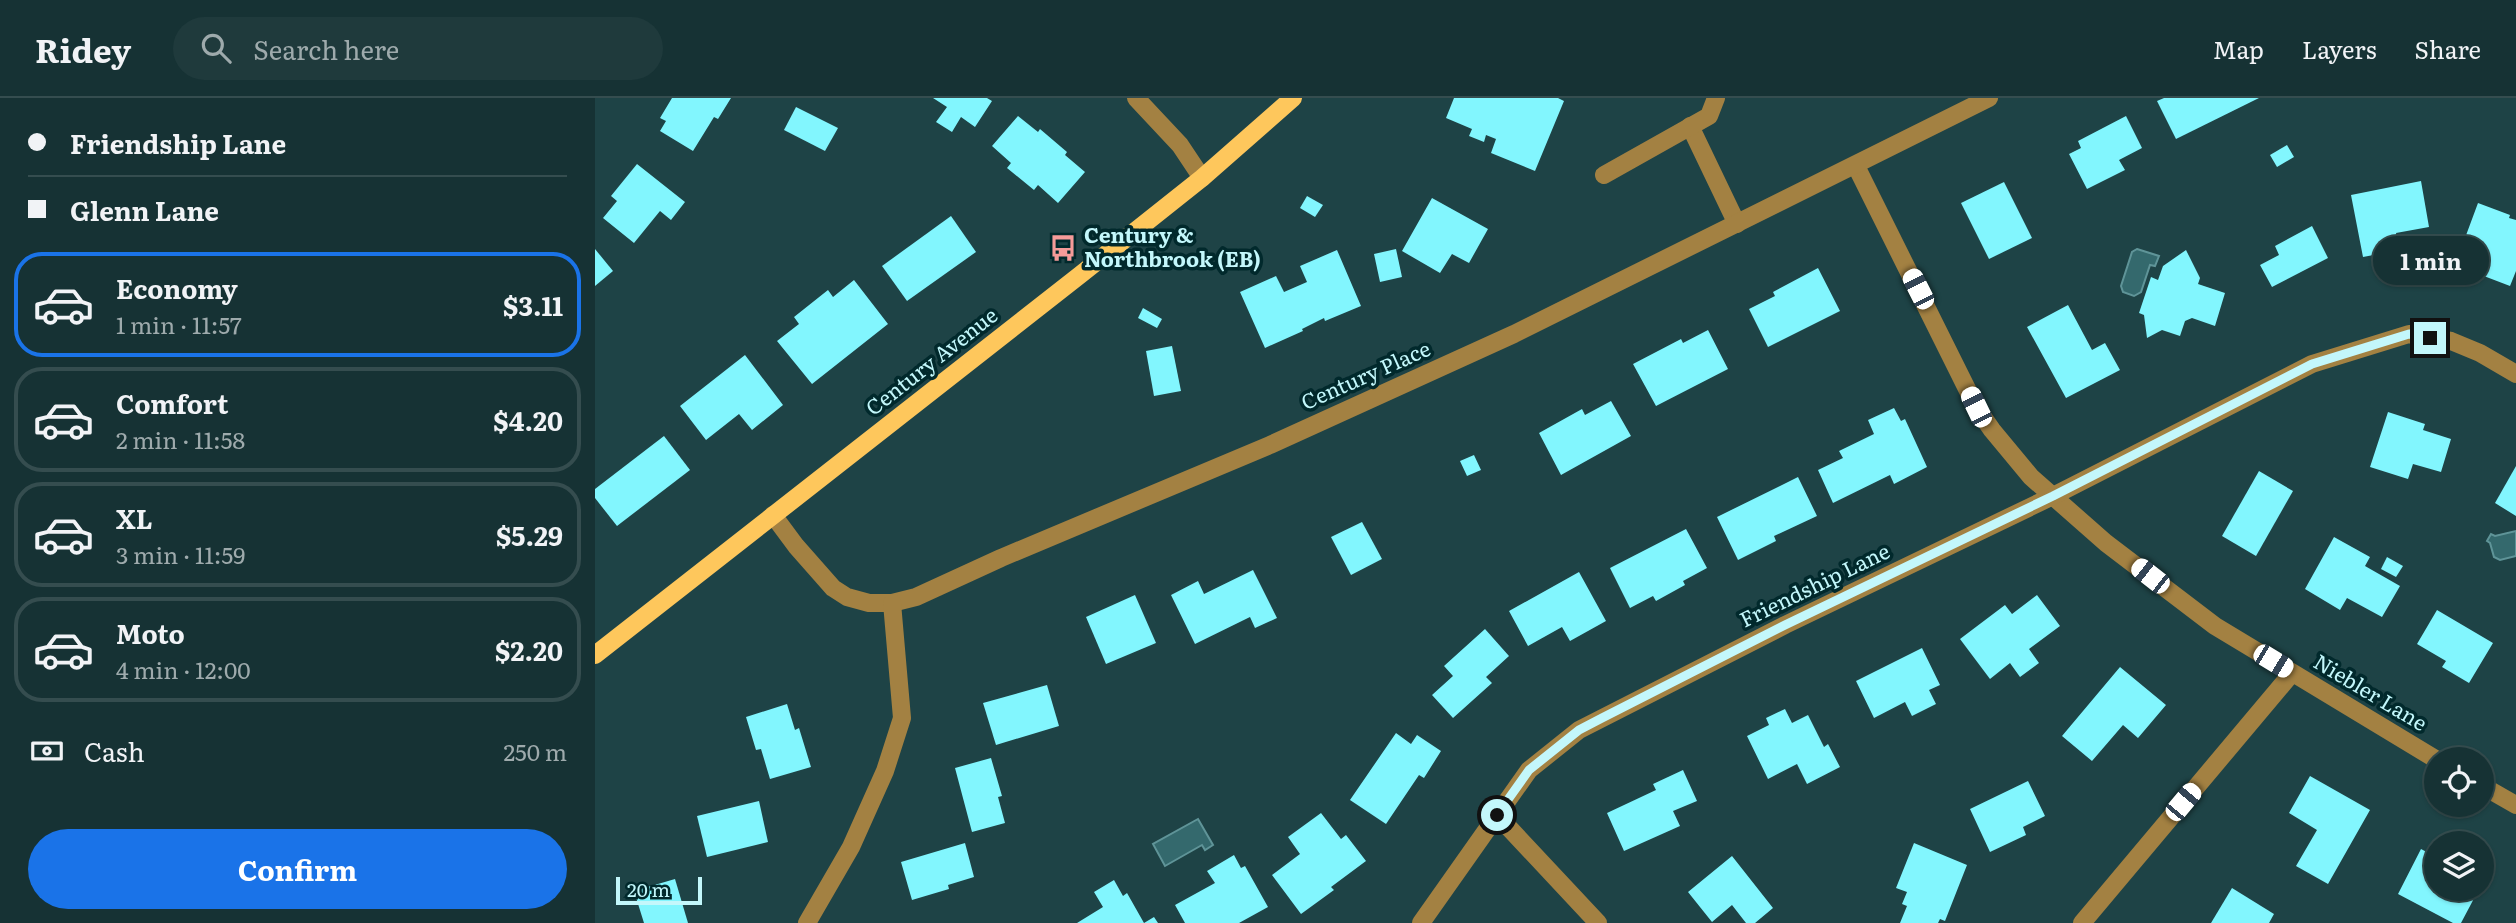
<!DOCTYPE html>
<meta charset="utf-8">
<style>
:root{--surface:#163234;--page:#1f3a3c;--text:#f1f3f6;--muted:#9eaaac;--line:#354d4f;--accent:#1a73e8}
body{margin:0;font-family:Literata,serif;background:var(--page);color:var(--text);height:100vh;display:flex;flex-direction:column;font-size:26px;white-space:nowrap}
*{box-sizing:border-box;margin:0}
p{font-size:23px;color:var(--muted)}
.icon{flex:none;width:38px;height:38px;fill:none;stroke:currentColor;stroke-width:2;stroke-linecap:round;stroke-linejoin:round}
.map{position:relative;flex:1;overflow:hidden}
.side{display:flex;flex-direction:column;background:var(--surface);width:595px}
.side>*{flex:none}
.hud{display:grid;align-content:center;height:154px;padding:0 28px;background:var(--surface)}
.fabs{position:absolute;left:1829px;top:649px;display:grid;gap:14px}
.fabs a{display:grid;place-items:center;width:70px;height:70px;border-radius:50%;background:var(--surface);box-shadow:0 2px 5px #0004,0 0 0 2px var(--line);font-size:35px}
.scale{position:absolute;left:21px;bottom:18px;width:86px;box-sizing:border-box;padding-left:7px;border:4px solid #c3f7fb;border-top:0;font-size:19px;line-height:24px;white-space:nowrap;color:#c3f7fb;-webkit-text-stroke:5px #01292c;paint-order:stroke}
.end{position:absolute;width:32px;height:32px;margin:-16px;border:9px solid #c3f7fb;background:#111;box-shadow:0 0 0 4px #111}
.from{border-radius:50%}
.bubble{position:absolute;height:49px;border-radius:24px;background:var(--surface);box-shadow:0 2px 5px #0004,0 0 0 2px var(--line);font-size:23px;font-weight:700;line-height:49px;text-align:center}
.car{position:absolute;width:21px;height:42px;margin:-21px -10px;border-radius:9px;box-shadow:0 0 5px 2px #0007;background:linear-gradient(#fff 24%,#345 0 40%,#fff 0 76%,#345 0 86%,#fff 0)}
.hud b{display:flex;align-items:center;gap:24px;height:66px;font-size:26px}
.hud b+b{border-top:2px solid var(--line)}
.hud i{width:18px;height:18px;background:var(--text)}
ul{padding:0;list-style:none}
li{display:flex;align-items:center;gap:21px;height:105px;margin:0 14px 10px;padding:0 14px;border:4px solid var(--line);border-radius:28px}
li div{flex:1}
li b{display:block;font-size:26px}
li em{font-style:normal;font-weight:700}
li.on{border-color:var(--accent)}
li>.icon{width:63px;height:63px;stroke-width:1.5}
.pay{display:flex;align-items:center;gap:18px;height:77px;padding:0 28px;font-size:26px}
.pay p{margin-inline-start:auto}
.cta{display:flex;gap:14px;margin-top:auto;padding:14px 28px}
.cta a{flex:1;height:80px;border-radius:42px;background:var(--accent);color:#fff;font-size:28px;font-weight:700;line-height:80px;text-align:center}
header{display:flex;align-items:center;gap:42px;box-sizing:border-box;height:98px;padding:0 35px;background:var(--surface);border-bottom:2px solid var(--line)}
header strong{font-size:33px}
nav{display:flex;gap:38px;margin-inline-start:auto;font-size:24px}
.search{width:490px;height:63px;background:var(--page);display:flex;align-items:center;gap:18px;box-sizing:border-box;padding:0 24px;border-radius:38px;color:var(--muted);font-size:26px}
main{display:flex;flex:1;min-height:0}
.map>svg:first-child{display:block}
</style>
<header>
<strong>Ridey</strong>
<div class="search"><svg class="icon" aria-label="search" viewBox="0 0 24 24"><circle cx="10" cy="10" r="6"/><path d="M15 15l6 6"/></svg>Search here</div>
<nav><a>Map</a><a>Layers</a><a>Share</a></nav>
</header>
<main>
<section class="side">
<div class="hud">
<b><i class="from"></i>Friendship Lane</b>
<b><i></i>Glenn Lane</b>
</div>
<ul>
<li class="on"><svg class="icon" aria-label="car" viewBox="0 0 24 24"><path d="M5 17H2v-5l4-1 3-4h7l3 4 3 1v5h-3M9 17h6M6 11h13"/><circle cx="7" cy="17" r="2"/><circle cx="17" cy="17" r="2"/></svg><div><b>Economy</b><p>1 min · 11:57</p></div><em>$3.11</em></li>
<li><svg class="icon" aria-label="car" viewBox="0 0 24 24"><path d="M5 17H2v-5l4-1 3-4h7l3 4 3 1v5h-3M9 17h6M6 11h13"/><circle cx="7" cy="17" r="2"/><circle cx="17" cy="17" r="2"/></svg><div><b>Comfort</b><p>2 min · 11:58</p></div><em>$4.20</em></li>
<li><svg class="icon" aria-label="car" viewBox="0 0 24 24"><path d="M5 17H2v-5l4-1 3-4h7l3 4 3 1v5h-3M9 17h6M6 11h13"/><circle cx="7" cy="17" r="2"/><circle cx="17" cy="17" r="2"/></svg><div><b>XL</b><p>3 min · 11:59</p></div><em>$5.29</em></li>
<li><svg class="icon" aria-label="car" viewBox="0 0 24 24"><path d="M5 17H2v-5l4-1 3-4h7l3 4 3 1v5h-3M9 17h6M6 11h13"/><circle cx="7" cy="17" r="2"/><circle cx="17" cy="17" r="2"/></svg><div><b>Moto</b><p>4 min · 12:00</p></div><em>$2.20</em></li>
</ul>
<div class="pay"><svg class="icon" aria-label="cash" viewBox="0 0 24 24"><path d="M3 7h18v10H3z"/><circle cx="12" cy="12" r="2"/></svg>Cash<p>250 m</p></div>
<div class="cta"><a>Confirm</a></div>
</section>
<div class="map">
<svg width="1921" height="825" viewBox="0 0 1921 825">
<rect width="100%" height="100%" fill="#1e4346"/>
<g fill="#34696d" stroke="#5f9498" stroke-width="2">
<polygon points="1542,151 1564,158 1560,168 1555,167 1546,194 1539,198 1528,194 1526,188 1537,154"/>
<polygon points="1921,433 1921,458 1905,462 1899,459 1895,445 1892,443 1896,436 1900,438"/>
<polygon points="603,721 618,747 610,752 607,747 570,768 558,746"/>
</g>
<g fill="#82f6fe">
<polygon points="77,0 136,0 123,21 119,19 98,53 65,33 71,23 65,20"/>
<polygon points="338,0 392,0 397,3 380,29 366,19 357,34 341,24 352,9"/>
<polygon points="859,0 963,0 969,3 940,73 896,55 901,41 891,37 889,44 874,38 877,31 851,20"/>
<polygon points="1569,0 1664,0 1581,41 1562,3"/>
<polygon points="201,9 243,30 230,53 189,32"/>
<polygon points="423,18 443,34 445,31 472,54 470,57 490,74 463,105 443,87 439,92 412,70 416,65 397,48"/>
<polygon points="1531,18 1547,50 1524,62 1530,72 1492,91 1474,56 1486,50 1483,43"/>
<polygon points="1692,47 1699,59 1682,69 1675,57"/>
<polygon points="42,66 90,104 76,122 65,113 39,145 8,120 22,103 16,98"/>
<polygon points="1826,83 1834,129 1801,135 1805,152 1768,159 1756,97"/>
<polygon points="1409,84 1437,140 1394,161 1366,105"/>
<polygon points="712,98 728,107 720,119 705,110"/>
<polygon points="837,100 893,131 874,165 857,156 845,175 807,153"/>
<polygon points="1883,105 1915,117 1914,120 1921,122 1921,173 1915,188 1860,167"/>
<polygon points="356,118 381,154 312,203 287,168"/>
<polygon points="1717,128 1733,160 1677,189 1665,167 1684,157 1680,148"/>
<polygon points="0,151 18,173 0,188"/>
<polygon points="801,151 807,179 785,184 779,156"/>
<polygon points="742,152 766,208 730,223 729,220 707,231 708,233 670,250 645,194 681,178 689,194 712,184 705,168"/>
<polygon points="1591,152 1605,180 1603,186 1630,195 1620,228 1597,220 1590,223 1585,238 1567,232 1552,240 1549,217 1544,215 1556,179 1563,182 1568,168"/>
<polygon points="1223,170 1245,213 1173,249 1154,211 1180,198 1178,194"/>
<polygon points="259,182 293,226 217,286 182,243 204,226 199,219 233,192 238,199"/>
<polygon points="1473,207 1497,252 1510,245 1525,272 1471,300 1432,229"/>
<polygon points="548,210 567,221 562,230 543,220"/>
<polygon points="1113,232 1133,271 1061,308 1038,266 1086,241 1088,245"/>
<polygon points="577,248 586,293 559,298 551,253"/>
<polygon points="150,257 188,307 157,332 144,316 111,342 85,308"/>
<polygon points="1016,303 1036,338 966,377 944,335 987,311 990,317"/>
<polygon points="1299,310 1306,323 1310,321 1332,369 1299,386 1295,377 1238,405 1223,372 1248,360 1244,353 1279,336 1273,322"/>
<polygon points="1793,314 1830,326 1828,332 1856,341 1846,374 1818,366 1813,381 1775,369"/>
<polygon points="69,338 95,372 22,428 0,400 0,391"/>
<polygon points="879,357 886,372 872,378 865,363"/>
<polygon points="1921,368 1921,418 1900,405"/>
<polygon points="1664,373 1698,393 1661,458 1627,438"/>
<polygon points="1203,379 1222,418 1179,438 1181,443 1143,462 1122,419"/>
<polygon points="767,424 787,461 756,477 736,439"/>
<polygon points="1091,431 1112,470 1088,483 1090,487 1061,503 1058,498 1035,510 1015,470"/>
<polygon points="1739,439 1775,459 1770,468 1805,488 1787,519 1752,500 1745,512 1710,491"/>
<polygon points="1792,459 1808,468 1801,479 1786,471"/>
<polygon points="658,472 682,520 660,530 655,519 600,546 576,497 603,483 609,496"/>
<polygon points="984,474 1011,523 975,543 967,529 933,548 914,513"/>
<polygon points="540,497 561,545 511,566 491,519"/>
<polygon points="1442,497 1465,528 1434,551 1444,565 1425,579 1415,565 1395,581 1365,541 1410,507 1417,516"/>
<polygon points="1842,512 1898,545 1874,585 1847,569 1851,563 1822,546"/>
<polygon points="890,531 914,558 891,579 897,585 858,620 837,597 858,578 849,568"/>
<polygon points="1327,550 1345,587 1334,592 1341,606 1317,618 1310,604 1279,620 1261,583"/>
<polygon points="1525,569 1571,607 1543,640 1528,627 1497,663 1467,638"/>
<polygon points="452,587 464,628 401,647 388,605"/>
<polygon points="192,606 200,632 204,630 216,669 175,681 166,651 161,652 151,619"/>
<polygon points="1190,611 1197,625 1213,617 1229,649 1233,646 1245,669 1212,686 1202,666 1173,681 1152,638 1174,627 1171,620"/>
<polygon points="801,635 816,646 822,637 846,653 829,680 824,677 791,726 755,702"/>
<polygon points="396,660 407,698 403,699 410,725 377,734 360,670"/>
<polygon points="1088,672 1102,703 1078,713 1085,728 1029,753 1012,715 1061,692 1058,686"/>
<polygon points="1715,678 1775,712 1733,786 1701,768 1722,732 1694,715"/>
<polygon points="1433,683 1450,718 1428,729 1431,737 1395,754 1375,711"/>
<polygon points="164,703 173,744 112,759 102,718"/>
<polygon points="726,715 746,741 751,737 771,763 736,789 739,792 706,816 677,777 705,756 693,739"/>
<polygon points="370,745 379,779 353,787 354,791 317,802 306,764"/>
<polygon points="1319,745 1372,767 1350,823 1345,821 1343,825 1305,825 1312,808 1307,806 1312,794 1301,790"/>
<polygon points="1826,751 1841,759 1841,791 1884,791 1866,825 1858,825 1803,796"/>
<polygon points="639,757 646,770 650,768 673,809 644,825 590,825 580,807 620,785 612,773"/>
<polygon points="1137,758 1178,810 1160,825 1151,825 1137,807 1117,824 1093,794"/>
<polygon points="80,781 93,825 49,825 39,793"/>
<polygon points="519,782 528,798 532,795 549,825 559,819 563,825 482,825 508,809 499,794"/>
<polygon points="1637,790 1679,816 1674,825 1616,825"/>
</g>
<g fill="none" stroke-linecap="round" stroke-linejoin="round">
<g stroke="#a38142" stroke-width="18">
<polyline points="541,0 585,47 607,80"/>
<polyline points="1095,28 1142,126"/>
<polyline points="1261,68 1381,309 1397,332 1436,379 1511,445 1620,528 1842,662"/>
<polyline points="1009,77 1114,18 1121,0"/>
<polyline points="178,417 201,448 238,490 252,499 274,505 297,505 321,499 406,460 675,347 919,236 1394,0"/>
<polyline points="1886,687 1921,707"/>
<polyline points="902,717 1003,825"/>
<polyline points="212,825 256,749 290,673 307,620 297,505"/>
<polyline points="826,825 934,672 984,632 1190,527 1458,398 1717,266 1814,236 1856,243 1885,255 1921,276"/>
<polyline points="1487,825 1697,575"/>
</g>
<polyline stroke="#fec75c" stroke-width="18" points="0,557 485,177 607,80 698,0"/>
</g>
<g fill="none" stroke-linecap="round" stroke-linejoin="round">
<polyline stroke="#c3f7fb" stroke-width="9" points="902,717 934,672 984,632 1007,620 1190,527 1458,398 1717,266 1814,236 1835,240"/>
</g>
<defs>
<symbol id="bus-bare" viewBox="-9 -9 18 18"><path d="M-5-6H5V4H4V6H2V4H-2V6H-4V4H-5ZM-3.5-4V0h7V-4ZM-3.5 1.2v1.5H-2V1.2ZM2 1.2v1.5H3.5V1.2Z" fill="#f59b99" stroke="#01292c" stroke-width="2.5" paint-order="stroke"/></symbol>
</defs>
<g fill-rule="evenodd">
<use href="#bus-bare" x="449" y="131" width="38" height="38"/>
</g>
<g text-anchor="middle" stroke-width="7" stroke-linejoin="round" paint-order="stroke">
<g font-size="21" font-weight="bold" fill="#c3f7fb" stroke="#01292c" text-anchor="start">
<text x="489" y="145">Century &amp;<tspan x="489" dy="24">Northbrook (EB)</tspan></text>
</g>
<g font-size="21" fill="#c3f7fb" stroke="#01292c">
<text transform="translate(337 264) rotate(-38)" y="7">Century Avenue</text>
<text transform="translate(771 278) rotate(-24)" y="7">Century Place</text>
<text transform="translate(1220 488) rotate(-26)" y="7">Friendship Lane</text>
<text transform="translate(1775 595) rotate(31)" y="7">Niebler Lane</text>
</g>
</g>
</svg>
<div class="fabs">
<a><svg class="icon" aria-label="locate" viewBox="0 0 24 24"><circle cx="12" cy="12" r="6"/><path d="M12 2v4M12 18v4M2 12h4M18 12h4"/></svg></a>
<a><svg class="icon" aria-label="layers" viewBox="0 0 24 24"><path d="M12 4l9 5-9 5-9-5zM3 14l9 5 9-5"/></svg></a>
</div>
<div class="scale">20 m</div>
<i class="end from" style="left:902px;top:717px"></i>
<i class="end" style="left:1835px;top:240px"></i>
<div class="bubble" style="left:1778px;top:138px;width:116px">1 min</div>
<i class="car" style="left:1323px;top:191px;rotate:333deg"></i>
<i class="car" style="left:1381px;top:309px;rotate:334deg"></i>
<i class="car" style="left:1555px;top:478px;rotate:308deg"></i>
<i class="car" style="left:1678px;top:563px;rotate:121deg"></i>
<i class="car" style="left:1588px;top:704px;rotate:40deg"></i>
</div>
</main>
